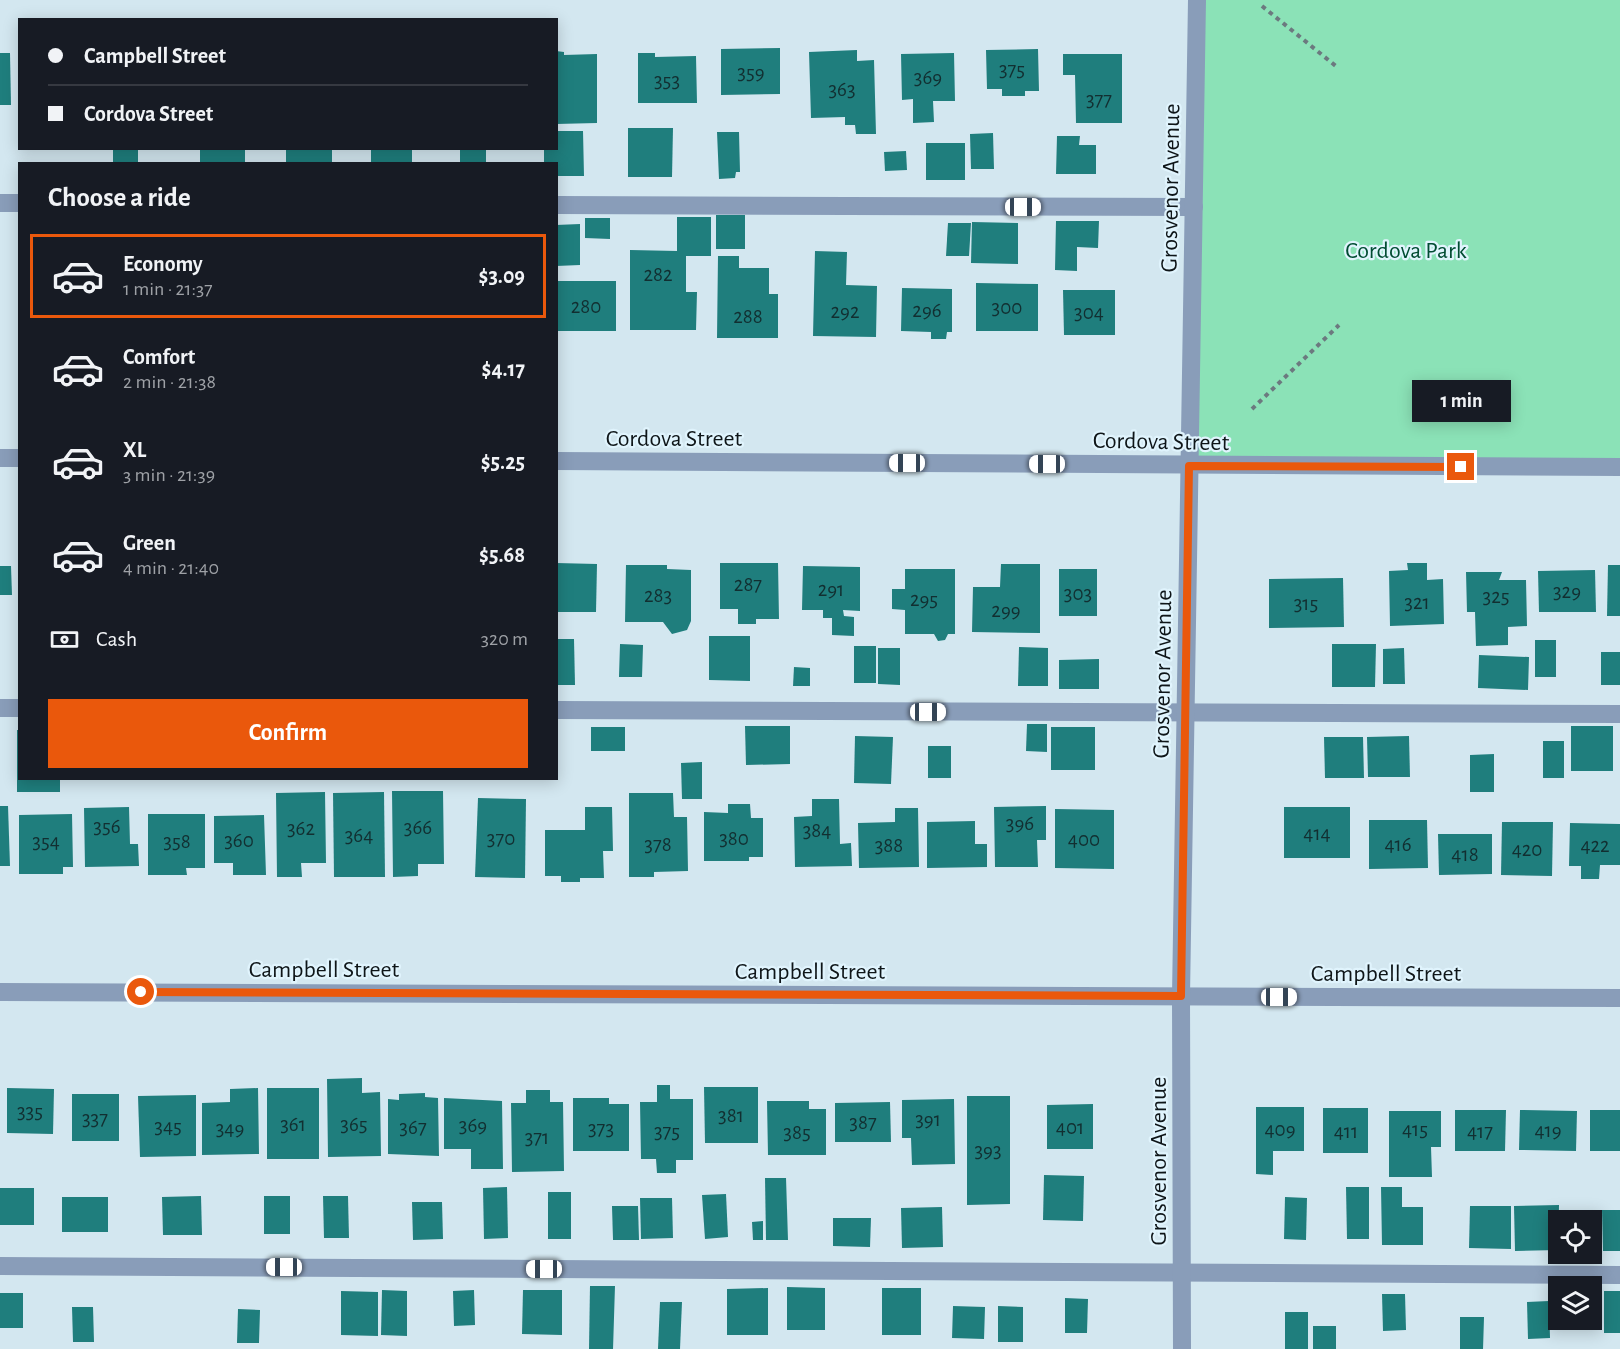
<!DOCTYPE html>
<meta charset="utf-8">
<style>
:root{--surface:#171b24;--page:#20242c;--text:#f1f3f6;--muted:#9ea1a6;--line:#363941;--accent:#ea580c}
body{margin:0;font-family:"Alegreya Sans",sans-serif;background:var(--page);color:var(--text);height:100vh;display:flex;flex-direction:column;font-size:22px;white-space:nowrap}
*{box-sizing:border-box;margin:0}
p{font-size:20px;color:var(--muted)}
.icon{flex:none;width:33px;height:33px;fill:none;stroke:currentColor;stroke-width:2;stroke-linecap:round;stroke-linejoin:round}
.map{position:relative;flex:1;overflow:hidden}
.drawer{position:absolute;left:18px;top:162px;width:540px;height:618px;display:flex;flex-direction:column;background:var(--surface);border-radius:0px;box-shadow:0 3px 15px #0003}
.drawer>*{flex:none}
.guide{position:absolute;left:18px;top:18px;width:540px;height:132px;border-radius:0px;box-shadow:0 3px 15px #0003;display:grid;align-content:center;height:132px;padding:0 30px;background:var(--surface)}
.controls{position:absolute;left:1548px;top:1210px;display:grid;gap:12px}
.controls a{display:grid;place-items:center;width:54px;height:54px;border-radius:0px;background:var(--surface);box-shadow:0 3px 15px #0003;font-size:30px}
.end{position:absolute;width:27px;height:27px;margin:-14px;border:8px solid #ea580c;background:#fff;box-shadow:0 0 0 3px #fff}
.from{border-radius:50%}
.bubble{position:absolute;height:42px;border-radius:0px;background:var(--surface);box-shadow:0 3px 15px #0003;font-size:20px;font-weight:600;line-height:42px;text-align:center}
.car{position:absolute;width:18px;height:36px;margin:-18px -9px;border-radius:8px;box-shadow:0 0 4px 2px #0007;background:linear-gradient(#fff 24%,#345 0 40%,#fff 0 76%,#345 0 86%,#fff 0)}
.guide b{display:flex;align-items:center;gap:21px;height:57px;font-size:22px}
.guide b+b{border-top:2px solid var(--line)}
.guide i{width:15px;height:15px;background:var(--text)}
ul{padding:0;list-style:none}
li{display:flex;align-items:center;gap:18px;height:84px;margin:0 12px 9px;padding:0 18px;border:3px solid transparent;border-radius:0px}
li div{flex:1}
li b{display:block;font-size:22px}
li em{font-style:normal;font-weight:600}
li.on{border-color:var(--accent)}
li>.icon{width:54px;height:54px;stroke-width:1.5}
h2{padding:0 30px;font-size:27px;line-height:72px}
.pay{display:flex;align-items:center;gap:15px;height:66px;padding:0 30px;font-size:22px}
.pay p{margin-inline-start:auto}
.primary-button{display:flex;gap:12px;margin-top:auto;padding:12px 30px}
.primary-button a{flex:1;height:69px;border-radius:0px;background:var(--accent);color:#fff;font-size:24px;font-weight:600;line-height:69px;text-align:center}
.map>svg:first-child{display:block}
</style>
<div class="map">
<svg width="1620" height="1349" viewBox="0 0 1620 1349">
<rect width="100%" height="100%" fill="#d3e7f0"/>
<polygon fill="#8be2b7" points="1197,0 1620,0 1620,467 1189,466"/>
<g fill="#1f7e7d">
<polygon points="780,48 780,94 721,95 721,49"/>
<polygon points="1038,49 1039,91 1025,91 1025,96 1002,96 1002,89 987,89 986,50"/>
<polygon points="857,50 857,61 874,60 876,134 856,134 855,125 845,125 845,117 811,118 809,52"/>
<polygon points="556,51 564,52 564,55 597,54 597,123 556,124"/>
<polygon points="0,53 10,53 11,105 0,105"/>
<polygon points="638,53 655,53 655,57 696,56 697,103 638,103"/>
<polygon points="954,53 955,101 933,101 934,122 913,123 913,99 902,100 901,54"/>
<polygon points="1063,54 1122,54 1122,123 1076,123 1075,75 1063,75"/>
<polygon points="628,128 673,128 672,177 628,177"/>
<polygon points="556,131 583,131 584,176 556,176 556,164 544,164 544,148 556,148"/>
<polygon points="717,132 739,132 740,172 736,172 735,178 719,179"/>
<polygon points="993,133 994,169 971,169 970,134"/>
<polygon points="1057,136 1080,136 1079,145 1096,145 1096,174 1056,174"/>
<rect x="926" y="143" width="39" height="37"/>
<rect x="113" y="148" width="25" height="16"/>
<rect x="200" y="148" width="45" height="16"/>
<rect x="286" y="148" width="46" height="16"/>
<rect x="371" y="148" width="41" height="16"/>
<rect x="460" y="148" width="26" height="16"/>
<polygon points="906,151 907,170 885,171 884,152"/>
<rect x="716" y="215" width="29" height="34"/>
<polygon points="677,217 711,217 711,256 686,256 686,292 697,292 696,330 630,330 630,250 677,251"/>
<polygon points="585,218 610,218 610,239 585,238"/>
<polygon points="1056,221 1099,221 1098,248 1077,247 1077,271 1055,270"/>
<polygon points="972,222 1018,223 1018,264 971,263"/>
<polygon points="948,223 971,223 969,256 946,256"/>
<polygon points="580,224 580,265 556,266 556,225"/>
<polygon points="815,251 847,252 846,285 877,286 876,337 813,336"/>
<polygon points="718,256 739,256 739,268 769,268 769,294 778,294 778,338 717,338"/>
<rect x="556" y="281" width="60" height="50"/>
<polygon points="976,283 1038,284 1038,331 976,331"/>
<polygon points="902,288 952,289 952,332 947,332 946,339 931,339 931,332 901,331"/>
<polygon points="1063,290 1115,290 1115,335 1064,335"/>
<polygon points="556,563 597,564 596,612 556,612"/>
<polygon points="720,563 778,563 779,619 756,619 756,624 738,624 738,609 720,609"/>
<polygon points="1407,563 1427,563 1427,580 1443,579 1444,624 1390,626 1389,571 1408,570"/>
<polygon points="1001,564 1040,564 1040,633 972,632 973,587 1000,587"/>
<polygon points="626,565 667,565 667,569 691,570 691,621 687,630 672,634 663,622 625,622"/>
<polygon points="1608,565 1620,565 1620,616 1607,616"/>
<polygon points="0,566 11,566 12,595 0,595"/>
<polygon points="803,566 860,567 860,611 843,610 844,616 854,617 854,636 832,635 832,618 823,618 823,610 802,610"/>
<polygon points="905,569 955,569 955,634 948,634 945,640 938,641 934,634 905,634 905,610 892,609 892,589 905,589"/>
<rect x="1059" y="569" width="38" height="47"/>
<polygon points="1595,570 1596,612 1539,612 1538,571"/>
<polygon points="1466,572 1502,572 1499,580 1526,580 1527,626 1508,627 1508,645 1476,646 1475,612 1467,612"/>
<polygon points="1343,578 1344,627 1269,628 1269,579"/>
<polygon points="709,636 750,636 750,681 709,680"/>
<polygon points="556,639 574,639 575,685 556,685"/>
<rect x="1535" y="640" width="21" height="37"/>
<polygon points="620,644 643,645 642,677 619,677"/>
<polygon points="1332,644 1376,644 1375,687 1332,687"/>
<rect x="854" y="646" width="22" height="37"/>
<polygon points="1019,647 1048,648 1048,686 1018,686"/>
<polygon points="878,648 900,648 900,685 878,684"/>
<polygon points="1404,648 1405,684 1383,684 1383,649"/>
<rect x="1601" y="652" width="19" height="33"/>
<polygon points="1479,655 1529,657 1528,690 1478,688"/>
<polygon points="1099,659 1099,689 1059,689 1059,660"/>
<polygon points="794,667 810,668 810,686 793,686"/>
<polygon points="1027,724 1047,724 1047,752 1026,751"/>
<polygon points="745,726 790,726 790,764 746,765"/>
<rect x="1571" y="726" width="42" height="45"/>
<rect x="591" y="727" width="34" height="24"/>
<rect x="1051" y="727" width="44" height="43"/>
<polygon points="17,730 20,730 20,778 60,778 60,792 17,792"/>
<polygon points="855,736 893,737 891,784 854,783"/>
<polygon points="1409,736 1410,777 1368,777 1367,737"/>
<polygon points="1324,737 1363,737 1364,778 1325,778"/>
<rect x="1543" y="741" width="21" height="37"/>
<rect x="928" y="746" width="23" height="32"/>
<polygon points="1494,754 1494,792 1470,792 1470,755"/>
<polygon points="702,762 702,799 682,799 681,763"/>
<polygon points="392,791 443,791 444,864 418,864 418,876 393,877"/>
<polygon points="325,792 326,863 301,863 302,877 277,877 276,793"/>
<polygon points="384,792 385,877 334,877 333,793"/>
<polygon points="629,793 673,793 674,817 687,817 688,871 654,872 654,877 629,877"/>
<polygon points="478,798 526,799 525,878 475,877"/>
<polygon points="812,799 839,799 840,844 851,843 852,866 795,867 794,817 812,816"/>
<polygon points="728,804 750,804 751,818 763,818 763,857 749,857 749,861 704,861 704,812 728,813"/>
<polygon points="0,806 8,806 10,866 0,866"/>
<polygon points="1046,806 1046,840 1037,840 1038,867 995,867 994,807"/>
<polygon points="129,807 130,844 138,844 139,866 85,867 84,808"/>
<polygon points="585,807 612,807 613,851 603,851 604,878 580,878 580,882 561,882 561,876 545,876 545,830 585,830"/>
<rect x="1284" y="807" width="66" height="51"/>
<polygon points="895,808 918,808 919,867 859,868 858,823 895,822"/>
<polygon points="1055,809 1114,810 1114,869 1055,868"/>
<polygon points="72,814 73,867 63,867 63,874 19,874 19,815"/>
<polygon points="148,814 205,814 205,868 186,868 187,875 148,875"/>
<polygon points="264,815 266,875 233,875 233,863 214,863 214,816"/>
<polygon points="1369,820 1427,820 1428,868 1369,869"/>
<polygon points="975,821 975,844 987,844 987,867 927,868 927,822"/>
<polygon points="1502,822 1553,822 1552,876 1501,875"/>
<polygon points="1570,823 1620,824 1620,865 1600,865 1599,879 1581,879 1581,866 1569,866"/>
<polygon points="1438,834 1492,834 1492,874 1439,875"/>
<polygon points="362,1078 362,1093 380,1092 381,1156 328,1157 327,1079"/>
<polygon points="657,1085 670,1085 670,1099 693,1099 693,1160 676,1160 676,1173 657,1173 656,1159 641,1159 640,1102 657,1102"/>
<polygon points="704,1087 758,1087 758,1143 705,1143"/>
<polygon points="7,1088 54,1089 53,1134 7,1133"/>
<polygon points="258,1088 259,1154 202,1155 202,1103 230,1102 230,1089"/>
<rect x="267" y="1088" width="52" height="71"/>
<polygon points="526,1090 550,1090 550,1102 563,1102 564,1171 512,1172 511,1103 526,1103"/>
<polygon points="425,1093 425,1097 438,1098 439,1156 388,1154 388,1099 399,1100 399,1094"/>
<rect x="72" y="1094" width="47" height="47"/>
<polygon points="196,1095 196,1156 140,1157 138,1096"/>
<polygon points="967,1096 1010,1096 1010,1204 967,1205"/>
<polygon points="444,1098 502,1101 503,1169 471,1169 471,1149 444,1149"/>
<polygon points="573,1098 609,1098 609,1104 629,1104 629,1151 573,1151"/>
<polygon points="954,1099 955,1164 912,1165 911,1138 902,1138 902,1100"/>
<polygon points="767,1101 809,1101 809,1109 826,1109 826,1155 768,1155"/>
<polygon points="890,1102 891,1142 835,1142 835,1103"/>
<polygon points="1093,1104 1093,1149 1047,1149 1047,1105"/>
<polygon points="1256,1107 1304,1107 1304,1151 1273,1151 1273,1175 1256,1174"/>
<rect x="1323" y="1108" width="45" height="45"/>
<polygon points="1455,1110 1506,1110 1505,1151 1455,1151"/>
<polygon points="1520,1110 1577,1111 1576,1151 1519,1150"/>
<rect x="1590" y="1110" width="30" height="41"/>
<polygon points="1389,1111 1441,1111 1441,1147 1431,1147 1432,1177 1389,1177"/>
<polygon points="1044,1175 1084,1176 1083,1221 1043,1220"/>
<polygon points="765,1178 786,1178 788,1240 766,1240"/>
<polygon points="507,1187 508,1238 484,1239 483,1188"/>
<polygon points="1346,1187 1369,1187 1369,1239 1347,1239"/>
<polygon points="1381,1187 1402,1187 1402,1207 1423,1207 1423,1245 1382,1245"/>
<rect x="0" y="1188" width="34" height="37"/>
<rect x="548" y="1192" width="23" height="47"/>
<polygon points="726,1194 728,1237 705,1239 702,1195"/>
<polygon points="201,1196 202,1235 163,1235 162,1197"/>
<rect x="264" y="1196" width="26" height="38"/>
<polygon points="323,1196 348,1196 349,1238 324,1238"/>
<rect x="62" y="1197" width="46" height="35"/>
<polygon points="1285,1197 1307,1198 1306,1240 1284,1239"/>
<polygon points="640,1198 672,1198 673,1238 641,1239"/>
<polygon points="412,1202 442,1202 443,1239 413,1240"/>
<polygon points="1559,1205 1558,1250 1515,1251 1514,1206"/>
<polygon points="612,1206 638,1206 639,1240 613,1240"/>
<polygon points="1470,1206 1511,1206 1511,1249 1469,1248"/>
<polygon points="942,1207 943,1247 902,1248 901,1208"/>
<polygon points="1602,1210 1620,1210 1620,1251 1603,1251"/>
<polygon points="833,1218 871,1218 870,1247 833,1246"/>
<polygon points="763,1221 763,1240 753,1240 752,1222"/>
<polygon points="590,1286 615,1286 613,1349 589,1349"/>
<polygon points="787,1287 825,1288 825,1330 787,1330"/>
<polygon points="768,1288 768,1335 727,1335 727,1289"/>
<rect x="882" y="1288" width="39" height="47"/>
<polygon points="382,1290 407,1291 407,1336 381,1335"/>
<polygon points="474,1290 475,1325 454,1326 453,1291"/>
<polygon points="523,1290 562,1290 562,1335 522,1334"/>
<polygon points="341,1291 378,1292 378,1336 341,1335"/>
<rect x="1604" y="1291" width="16" height="42"/>
<rect x="0" y="1293" width="23" height="35"/>
<polygon points="1382,1294 1405,1294 1406,1330 1383,1331"/>
<polygon points="1065,1298 1088,1299 1087,1333 1065,1333"/>
<polygon points="1549,1301 1550,1338 1528,1339 1527,1302"/>
<polygon points="660,1302 682,1302 680,1349 658,1349"/>
<polygon points="953,1306 985,1307 984,1339 952,1338"/>
<polygon points="998,1306 1023,1307 1023,1342 998,1342"/>
<polygon points="72,1307 93,1307 94,1342 73,1342"/>
<polygon points="238,1309 260,1310 259,1343 237,1343"/>
<rect x="1285" y="1312" width="23" height="37"/>
<polygon points="1460,1317 1484,1317 1483,1349 1460,1349"/>
<rect x="1313" y="1326" width="23" height="23"/>
</g>
<g fill="none" stroke-linecap="round" stroke-linejoin="round">
<g stroke="#6c797f" stroke-width="4" stroke-dasharray="4.5 4.5" stroke-linecap="butt">
<polyline points="1262,6 1337,67"/>
<polyline points="1252,409 1339,325"/>
</g>
<g stroke="#899db9" stroke-width="18">
<polyline points="0,203 20,203"/>
<polyline points="556,205 1194,207"/>
<polyline points="0,708 20,708"/>
<polyline points="556,710 1620,714"/>
<polyline points="0,1266 1620,1275"/>
</g>
<g stroke="#899db9" stroke-width="18">
<polyline points="0,458 20,458"/>
<polyline points="556,461 1620,467"/>
<polyline points="0,992 1620,998"/>
<polyline points="1182,1349 1181,996 1197,0"/>
</g>
</g>
<g fill="none" stroke-linecap="round" stroke-linejoin="round">
<polyline stroke="#ea580c" stroke-width="8" points="141,992 1181,996 1189,466 1461,467"/>
</g>
<g text-anchor="middle" stroke-width="4.5" stroke-linejoin="round" paint-order="stroke">
<g font-size="21" fill="#122f31">
<text x="1012" y="76">375</text>
<text x="751" y="79">359</text>
<text x="928" y="84">369</text>
<text x="667" y="87">353</text>
<text x="842" y="96">363</text>
<text x="1099" y="106">377</text>
<text x="658" y="281">282</text>
<text x="586" y="313">280</text>
<text x="1007" y="314">300</text>
<text x="927" y="317">296</text>
<text x="845" y="318">292</text>
<text x="1089" y="319">304</text>
<text x="748" y="323">288</text>
<text x="748" y="591">287</text>
<text x="831" y="596">291</text>
<text x="1567" y="598">329</text>
<text x="1078" y="600">303</text>
<text x="658" y="602">283</text>
<text x="1496" y="603">325</text>
<text x="924" y="606">295</text>
<text x="1417" y="609">321</text>
<text x="1306" y="610">315</text>
<text x="1006" y="617">299</text>
<text x="1020" y="830">396</text>
<text x="107" y="833">356</text>
<text x="418" y="834">366</text>
<text x="301" y="835">362</text>
<text x="817" y="837">384</text>
<text x="1317" y="840">414</text>
<text x="359" y="842">364</text>
<text x="501" y="845">370</text>
<text x="734" y="845">380</text>
<text x="1084" y="846">400</text>
<text x="239" y="847">360</text>
<text x="46" y="848">354</text>
<text x="177" y="848">358</text>
<text x="658" y="851">378</text>
<text x="1398" y="851">416</text>
<text x="889" y="852">388</text>
<text x="1595" y="852">422</text>
<text x="1527" y="856">420</text>
<text x="1465" y="861">418</text>
<text x="30" y="1118">335</text>
<text x="731" y="1122">381</text>
<text x="95" y="1125">337</text>
<text x="928" y="1126">391</text>
<text x="863" y="1129">387</text>
<text x="293" y="1131">361</text>
<text x="354" y="1131">365</text>
<text x="473" y="1132">369</text>
<text x="168" y="1133">345</text>
<text x="413" y="1134">367</text>
<text x="1070" y="1134">401</text>
<text x="230" y="1135">349</text>
<text x="601" y="1135">373</text>
<text x="1280" y="1136">409</text>
<text x="1415" y="1136">415</text>
<text x="1548" y="1137">419</text>
<text x="667" y="1138">375</text>
<text x="1346" y="1138">411</text>
<text x="1480" y="1138">417</text>
<text x="797" y="1139">385</text>
<text x="537" y="1144">371</text>
<text x="988" y="1157">393</text>
</g>
<g font-size="24" fill="#0e1518" stroke="#e0f4fd">
<text transform="translate(1170 188) rotate(-89)" y="8">Grosvenor Avenue</text>
<text x="674" y="446">Cordova Street</text>
<text transform="translate(1161 441) rotate(1)" y="8">Cordova Street</text>
<text transform="translate(1162 674) rotate(-89)" y="8">Grosvenor Avenue</text>
<text x="324" y="977">Campbell Street</text>
<text x="810" y="979">Campbell Street</text>
<text x="1386" y="981">Campbell Street</text>
<text transform="translate(1158 1161) rotate(-90)" y="8">Grosvenor Avenue</text>
</g>
<g font-size="24" fill="#014c32" stroke="#e0f4fd">
<text x="1406" y="258">Cordova Park</text>
</g>
</g>
</svg>
<div class="controls">
<a><svg class="icon" aria-label="locate" viewBox="0 0 24 24"><circle cx="12" cy="12" r="6"/><path d="M12 2v4M12 18v4M2 12h4M18 12h4"/></svg></a>
<a><svg class="icon" aria-label="layers" viewBox="0 0 24 24"><path d="M12 4l9 5-9 5-9-5zM3 14l9 5 9-5"/></svg></a>
</div>
<i class="end from" style="left:141px;top:992px"></i>
<i class="end" style="left:1461px;top:467px"></i>
<div class="bubble" style="left:1412px;top:380px;width:99px">1 min</div>
<i class="car" style="left:1023px;top:207px;rotate:90deg"></i>
<i class="car" style="left:907px;top:463px;rotate:270deg"></i>
<i class="car" style="left:1047px;top:464px;rotate:270deg"></i>
<i class="car" style="left:928px;top:712px;rotate:90deg"></i>
<i class="car" style="left:1279px;top:997px;rotate:90deg"></i>
<i class="car" style="left:284px;top:1267px;rotate:270deg"></i>
<i class="car" style="left:544px;top:1269px;rotate:270deg"></i>
<div class="guide">
<b><i class="from"></i>Campbell Street</b>
<b><i></i>Cordova Street</b>
</div>
<section class="drawer">
<h2>Choose a ride</h2>
<ul>
<li class="on"><svg class="icon" aria-label="car" viewBox="0 0 24 24"><path d="M5 17H2v-5l4-1 3-4h7l3 4 3 1v5h-3M9 17h6M6 11h13"/><circle cx="7" cy="17" r="2"/><circle cx="17" cy="17" r="2"/></svg><div><b>Economy</b><p>1 min · 21:37</p></div><em>$3.09</em></li>
<li><svg class="icon" aria-label="car" viewBox="0 0 24 24"><path d="M5 17H2v-5l4-1 3-4h7l3 4 3 1v5h-3M9 17h6M6 11h13"/><circle cx="7" cy="17" r="2"/><circle cx="17" cy="17" r="2"/></svg><div><b>Comfort</b><p>2 min · 21:38</p></div><em>$4.17</em></li>
<li><svg class="icon" aria-label="car" viewBox="0 0 24 24"><path d="M5 17H2v-5l4-1 3-4h7l3 4 3 1v5h-3M9 17h6M6 11h13"/><circle cx="7" cy="17" r="2"/><circle cx="17" cy="17" r="2"/></svg><div><b>XL</b><p>3 min · 21:39</p></div><em>$5.25</em></li>
<li><svg class="icon" aria-label="car" viewBox="0 0 24 24"><path d="M5 17H2v-5l4-1 3-4h7l3 4 3 1v5h-3M9 17h6M6 11h13"/><circle cx="7" cy="17" r="2"/><circle cx="17" cy="17" r="2"/></svg><div><b>Green</b><p>4 min · 21:40</p></div><em>$5.68</em></li>
</ul>
<div class="pay"><svg class="icon" aria-label="cash" viewBox="0 0 24 24"><path d="M3 7h18v10H3z"/><circle cx="12" cy="12" r="2"/></svg>Cash<p>320 m</p></div>
<div class="primary-button"><a>Confirm</a></div>
</section>
</div>
